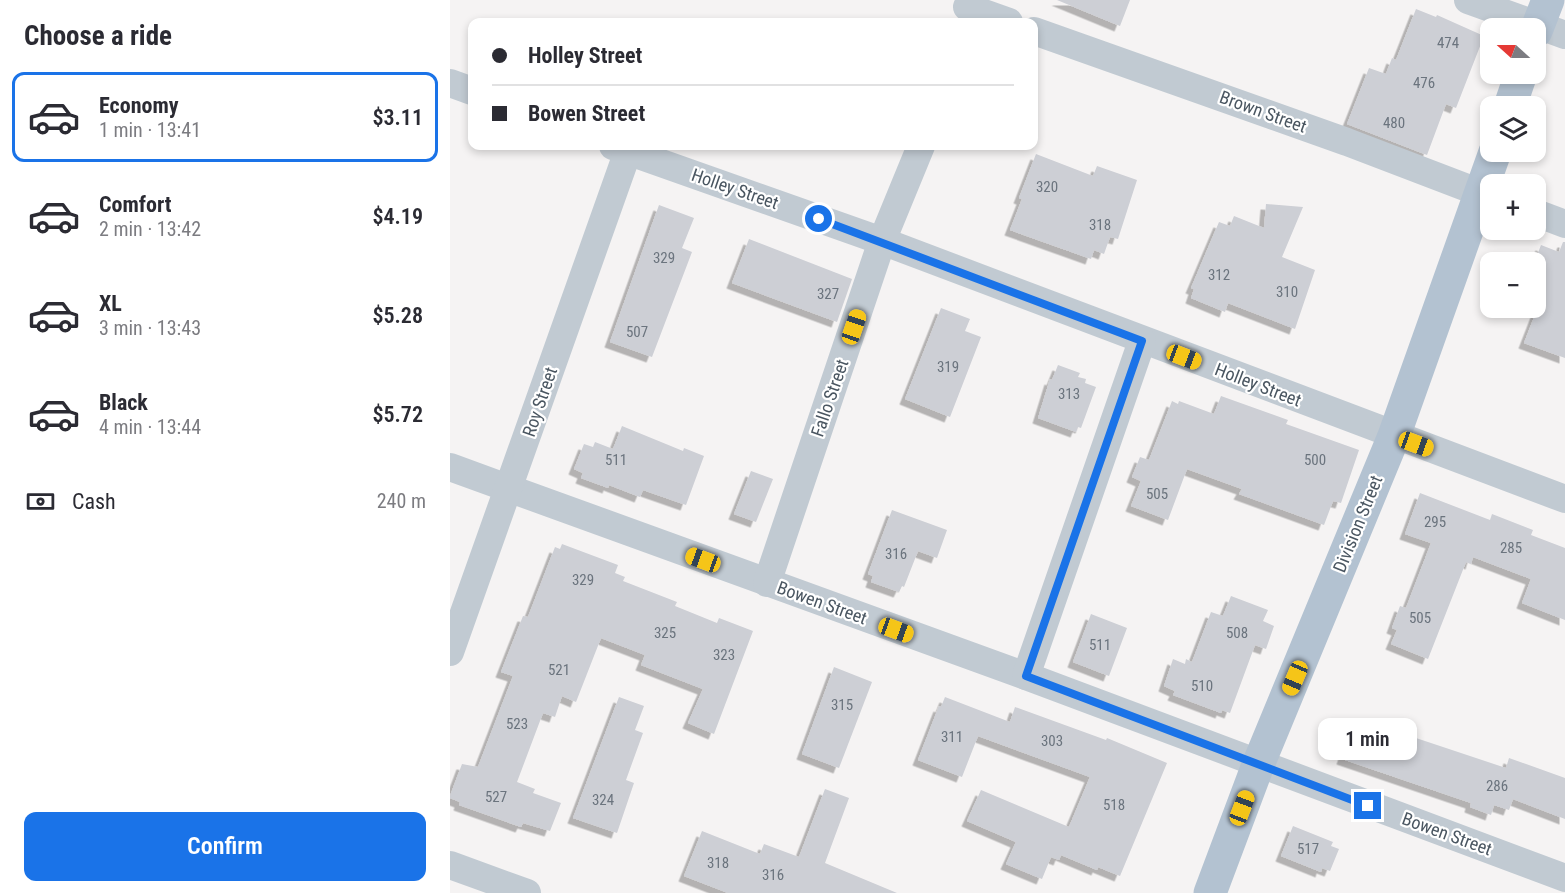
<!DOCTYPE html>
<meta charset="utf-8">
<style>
:root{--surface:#fff;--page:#f2f2f3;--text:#2b2b33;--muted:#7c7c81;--line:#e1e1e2;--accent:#1a73e8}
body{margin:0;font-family:"Roboto Condensed",sans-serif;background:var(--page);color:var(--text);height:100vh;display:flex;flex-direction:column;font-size:22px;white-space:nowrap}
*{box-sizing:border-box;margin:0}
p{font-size:20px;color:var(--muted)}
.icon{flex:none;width:33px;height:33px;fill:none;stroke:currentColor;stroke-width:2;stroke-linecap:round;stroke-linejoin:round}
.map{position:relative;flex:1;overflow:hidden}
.sheet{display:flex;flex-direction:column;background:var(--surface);width:450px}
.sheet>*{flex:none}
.guide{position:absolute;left:18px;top:18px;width:570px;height:132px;border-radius:12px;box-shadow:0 3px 9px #0003;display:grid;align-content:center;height:132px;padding:0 24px;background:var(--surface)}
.needle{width:39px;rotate:291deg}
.controls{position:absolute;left:1030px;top:18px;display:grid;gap:12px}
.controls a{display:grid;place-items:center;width:66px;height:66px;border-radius:12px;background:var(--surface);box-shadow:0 3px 9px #0003;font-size:30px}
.end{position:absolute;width:27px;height:27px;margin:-14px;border:8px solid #1a73e8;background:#fff;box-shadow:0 0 0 3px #fff}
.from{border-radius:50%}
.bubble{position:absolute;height:42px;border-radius:12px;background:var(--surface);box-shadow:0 3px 9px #0003;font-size:20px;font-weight:600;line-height:42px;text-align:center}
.car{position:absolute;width:18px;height:36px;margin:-18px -9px;border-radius:8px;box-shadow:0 0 4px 2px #0007;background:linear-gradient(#f5c518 24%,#345 0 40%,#f5c518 0 76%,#345 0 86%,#f5c518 0)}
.guide b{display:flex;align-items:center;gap:21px;height:57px;font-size:22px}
.guide b+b{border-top:2px solid var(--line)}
.guide i{width:15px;height:15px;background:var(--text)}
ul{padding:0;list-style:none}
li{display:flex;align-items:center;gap:18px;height:90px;margin:0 12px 9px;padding:0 12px;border:3px solid transparent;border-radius:12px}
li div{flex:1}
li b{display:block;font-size:22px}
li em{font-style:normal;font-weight:600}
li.on{border-color:var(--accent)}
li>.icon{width:54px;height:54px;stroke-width:1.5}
h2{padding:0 24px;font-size:27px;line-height:72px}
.pay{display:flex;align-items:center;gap:15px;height:66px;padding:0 24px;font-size:22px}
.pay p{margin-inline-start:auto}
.cta{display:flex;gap:12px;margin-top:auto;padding:12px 24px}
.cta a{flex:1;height:69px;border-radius:12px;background:var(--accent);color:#fff;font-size:24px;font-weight:600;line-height:69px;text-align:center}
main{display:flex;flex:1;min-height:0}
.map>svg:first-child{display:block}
</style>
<main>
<section class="sheet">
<h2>Choose a ride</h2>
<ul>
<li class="on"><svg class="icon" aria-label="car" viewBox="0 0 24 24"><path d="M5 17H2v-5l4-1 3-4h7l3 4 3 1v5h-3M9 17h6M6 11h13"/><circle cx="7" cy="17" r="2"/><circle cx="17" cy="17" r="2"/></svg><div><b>Economy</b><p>1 min · 13:41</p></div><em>$3.11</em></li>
<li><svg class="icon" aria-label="car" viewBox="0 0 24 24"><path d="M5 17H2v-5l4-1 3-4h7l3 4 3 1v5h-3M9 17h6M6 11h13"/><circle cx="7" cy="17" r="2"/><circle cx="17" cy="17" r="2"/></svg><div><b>Comfort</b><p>2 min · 13:42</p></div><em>$4.19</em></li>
<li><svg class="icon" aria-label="car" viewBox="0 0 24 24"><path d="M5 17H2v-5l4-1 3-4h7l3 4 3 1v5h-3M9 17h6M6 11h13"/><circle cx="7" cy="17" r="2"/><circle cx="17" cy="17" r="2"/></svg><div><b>XL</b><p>3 min · 13:43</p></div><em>$5.28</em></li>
<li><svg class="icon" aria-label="car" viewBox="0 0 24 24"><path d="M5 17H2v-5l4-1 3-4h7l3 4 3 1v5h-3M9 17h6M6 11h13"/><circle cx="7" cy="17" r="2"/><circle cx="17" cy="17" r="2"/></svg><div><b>Black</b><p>4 min · 13:44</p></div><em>$5.72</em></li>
</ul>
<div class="pay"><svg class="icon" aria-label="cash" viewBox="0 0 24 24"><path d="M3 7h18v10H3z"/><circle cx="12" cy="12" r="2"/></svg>Cash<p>240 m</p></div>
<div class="cta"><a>Confirm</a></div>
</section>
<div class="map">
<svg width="1115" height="893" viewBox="0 0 1115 893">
<defs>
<filter id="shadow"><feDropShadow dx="-5.5" dy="5.5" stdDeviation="0" flood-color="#0004"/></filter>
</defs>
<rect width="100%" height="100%" fill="#f5f3f3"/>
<g fill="#cdcfd5" filter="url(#shadow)">
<polygon points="607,0 680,0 670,26"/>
<polygon points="966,9 986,17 987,15 1034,36 1006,108 996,104 977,155 897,124 919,68 936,74 942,58 946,60"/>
<polygon points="586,154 643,176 647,166 687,180 668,239 660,237 654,254 644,250 641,259 560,230 572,199 569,198"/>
<polygon points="816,204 853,207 832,257 865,270 845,329 778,303 775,312 741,298 744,289 741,288 769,222 780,226 784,216 814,228"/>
<polygon points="209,205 244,218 232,248 242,252 202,357 160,342"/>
<polygon points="299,239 402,279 387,322 282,283"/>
<polygon points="1113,242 1115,242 1115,358 1074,343 1093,294 1086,292 1086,258 1091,245 1109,252"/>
<polygon points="491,308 520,319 515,331 531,337 500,417 455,399"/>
<polygon points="608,365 630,373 628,377 636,379 635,383 646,387 631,428 628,427 626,432 588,418 600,379 602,380"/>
<polygon points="771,396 838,420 836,424 909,450 891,503 883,501 874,525 789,494 792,489 737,469 718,520 681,506 691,481 682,477 690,457 699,460 722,401 728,404 729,401 764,414"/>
<polygon points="172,426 233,451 234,448 254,456 236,505 193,490 190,497 159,485 158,488 131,478 133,473 124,469 134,444 143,447 145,442 163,449"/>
<polygon points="301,471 323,479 306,522 284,514"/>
<polygon points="970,493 1040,520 1042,514 1083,530 1081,535 1115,548 1115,620 1072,603 1081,579 1023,557 1021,564 1016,562 978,659 941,644 947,630 942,628 950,606 956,608 981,543 955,534"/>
<polygon points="442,510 497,530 487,558 468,551 454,587 452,586 449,592 421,582 423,576 418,574"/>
<polygon points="112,544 168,565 165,573 175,577 173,581 227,602 225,606 267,623 269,618 303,631 264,734 238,723 253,689 191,665 195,655 151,638 126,702 112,696 105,717 93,713 67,782 85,789 83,793 111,803 100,831 73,823 71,827 9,805 10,802 0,798 0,796 12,764 28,767 63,676 51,672 73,616 78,617 105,547 110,549"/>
<polygon points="781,596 818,610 813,621 824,626 816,649 805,645 780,713 772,710 771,713 723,695 725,691 714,686 723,659 735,664 736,659 742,662 761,612 773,616"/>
<polygon points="641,614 677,628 659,676 623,662"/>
<polygon points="384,667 422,682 389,768 352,754"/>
<polygon points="169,697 194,706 185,730 193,733 176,780 184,783 167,833 123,818"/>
<polygon points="495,697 560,722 565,707 656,740 657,738 717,763 670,876 648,867 647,870 611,855 609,860 601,857 592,879 556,864 566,842 517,821 531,790 619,827 640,777 528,736 512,777 468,760 489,706 491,707"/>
<polygon points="906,718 1056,768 1059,758 1115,778 1115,819 1063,799 1059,810 1044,805 1041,815 1020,807 1021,803 892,759"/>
<polygon points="375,789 399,798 375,863 447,893 278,893 234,876 252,831 310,854 314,844 349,857"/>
<polygon points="843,826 883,842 881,846 889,849 880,871 872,868 871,872 831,856"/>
</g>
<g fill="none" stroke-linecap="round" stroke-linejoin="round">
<g stroke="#c1cad2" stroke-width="28">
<polyline points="1018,0 1115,35"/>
<polyline points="517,7 559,22"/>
<polyline points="584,31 897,142 1041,197"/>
<polyline points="0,83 22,91"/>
<polyline points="163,146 432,241 1115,499"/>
<polyline points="1086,213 1115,224"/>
<polyline points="0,467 576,676 1115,878"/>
<polyline points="317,583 432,241 471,146"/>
<polyline points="0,652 178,151"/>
<polyline points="576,676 692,341"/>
<polyline points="0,865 77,893"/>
</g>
<g stroke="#b3c2d1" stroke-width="33">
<polyline points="1086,31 1098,0"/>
<polyline points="1060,106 1071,74"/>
<polyline points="760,893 808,765 944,436 1045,152"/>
</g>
</g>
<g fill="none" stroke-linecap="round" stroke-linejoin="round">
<polyline stroke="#1a73e8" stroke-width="8" points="369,219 692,341 576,676 918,806"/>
</g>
<g text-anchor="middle" stroke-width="4.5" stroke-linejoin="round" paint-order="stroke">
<g font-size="15" fill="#6b747e">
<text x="998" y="48">474</text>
<text x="974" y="88">476</text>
<text x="944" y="128">480</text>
<text x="597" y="192">320</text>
<text x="650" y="230">318</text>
<text x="214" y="263">329</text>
<text x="769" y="280">312</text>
<text x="837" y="297">310</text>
<text x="378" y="299">327</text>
<text x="187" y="337">507</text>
<text x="498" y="372">319</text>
<text x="619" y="399">313</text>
<text x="166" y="465">511</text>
<text x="865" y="465">500</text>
<text x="707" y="499">505</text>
<text x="985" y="527">295</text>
<text x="1061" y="553">285</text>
<text x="446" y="559">316</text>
<text x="133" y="585">329</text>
<text x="970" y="623">505</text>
<text x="215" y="638">325</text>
<text x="787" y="638">508</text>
<text x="650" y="650">511</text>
<text x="274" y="660">323</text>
<text x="109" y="675">521</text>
<text x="752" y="691">510</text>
<text x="392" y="710">315</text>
<text x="67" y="729">523</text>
<text x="502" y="742">311</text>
<text x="602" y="746">303</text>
<text x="1047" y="791">286</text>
<text x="46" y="802">527</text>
<text x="153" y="805">324</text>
<text x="664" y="810">518</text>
<text x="858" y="854">517</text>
<text x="268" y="868">318</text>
<text x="323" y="880">316</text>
</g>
<g font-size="18" fill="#4a5661" stroke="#fff">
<text transform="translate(813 112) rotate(20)" y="6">Brown Street</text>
<text transform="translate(285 189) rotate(19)" y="6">Holley Street</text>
<text transform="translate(808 385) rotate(21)" y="6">Holley Street</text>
<text transform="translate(380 398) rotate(-71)" y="6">Fallo Street</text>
<text transform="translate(90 402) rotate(-71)" y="6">Roy Street</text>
<text transform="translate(908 524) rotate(-68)" y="6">Division Street</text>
<text transform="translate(372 603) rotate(20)" y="6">Bowen Street</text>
<text transform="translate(997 834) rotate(20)" y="6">Bowen Street</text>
</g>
</g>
</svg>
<div class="controls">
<a><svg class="needle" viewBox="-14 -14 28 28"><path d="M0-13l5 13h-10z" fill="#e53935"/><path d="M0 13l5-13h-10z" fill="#7c7c81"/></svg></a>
<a><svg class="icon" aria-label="layers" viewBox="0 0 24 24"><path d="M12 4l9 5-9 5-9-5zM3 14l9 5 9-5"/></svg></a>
<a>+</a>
<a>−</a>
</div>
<i class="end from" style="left:369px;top:219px"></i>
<i class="end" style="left:918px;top:806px"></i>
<div class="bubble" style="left:868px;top:718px;width:99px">1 min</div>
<i class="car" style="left:404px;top:327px;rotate:19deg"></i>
<i class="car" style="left:734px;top:357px;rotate:111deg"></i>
<i class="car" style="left:966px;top:444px;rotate:110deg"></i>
<i class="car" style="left:253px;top:560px;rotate:290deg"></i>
<i class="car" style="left:446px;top:630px;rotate:110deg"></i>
<i class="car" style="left:845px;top:678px;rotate:203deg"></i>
<i class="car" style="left:792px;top:808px;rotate:21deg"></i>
<div class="guide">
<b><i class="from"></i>Holley Street</b>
<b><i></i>Bowen Street</b>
</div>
</div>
</main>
